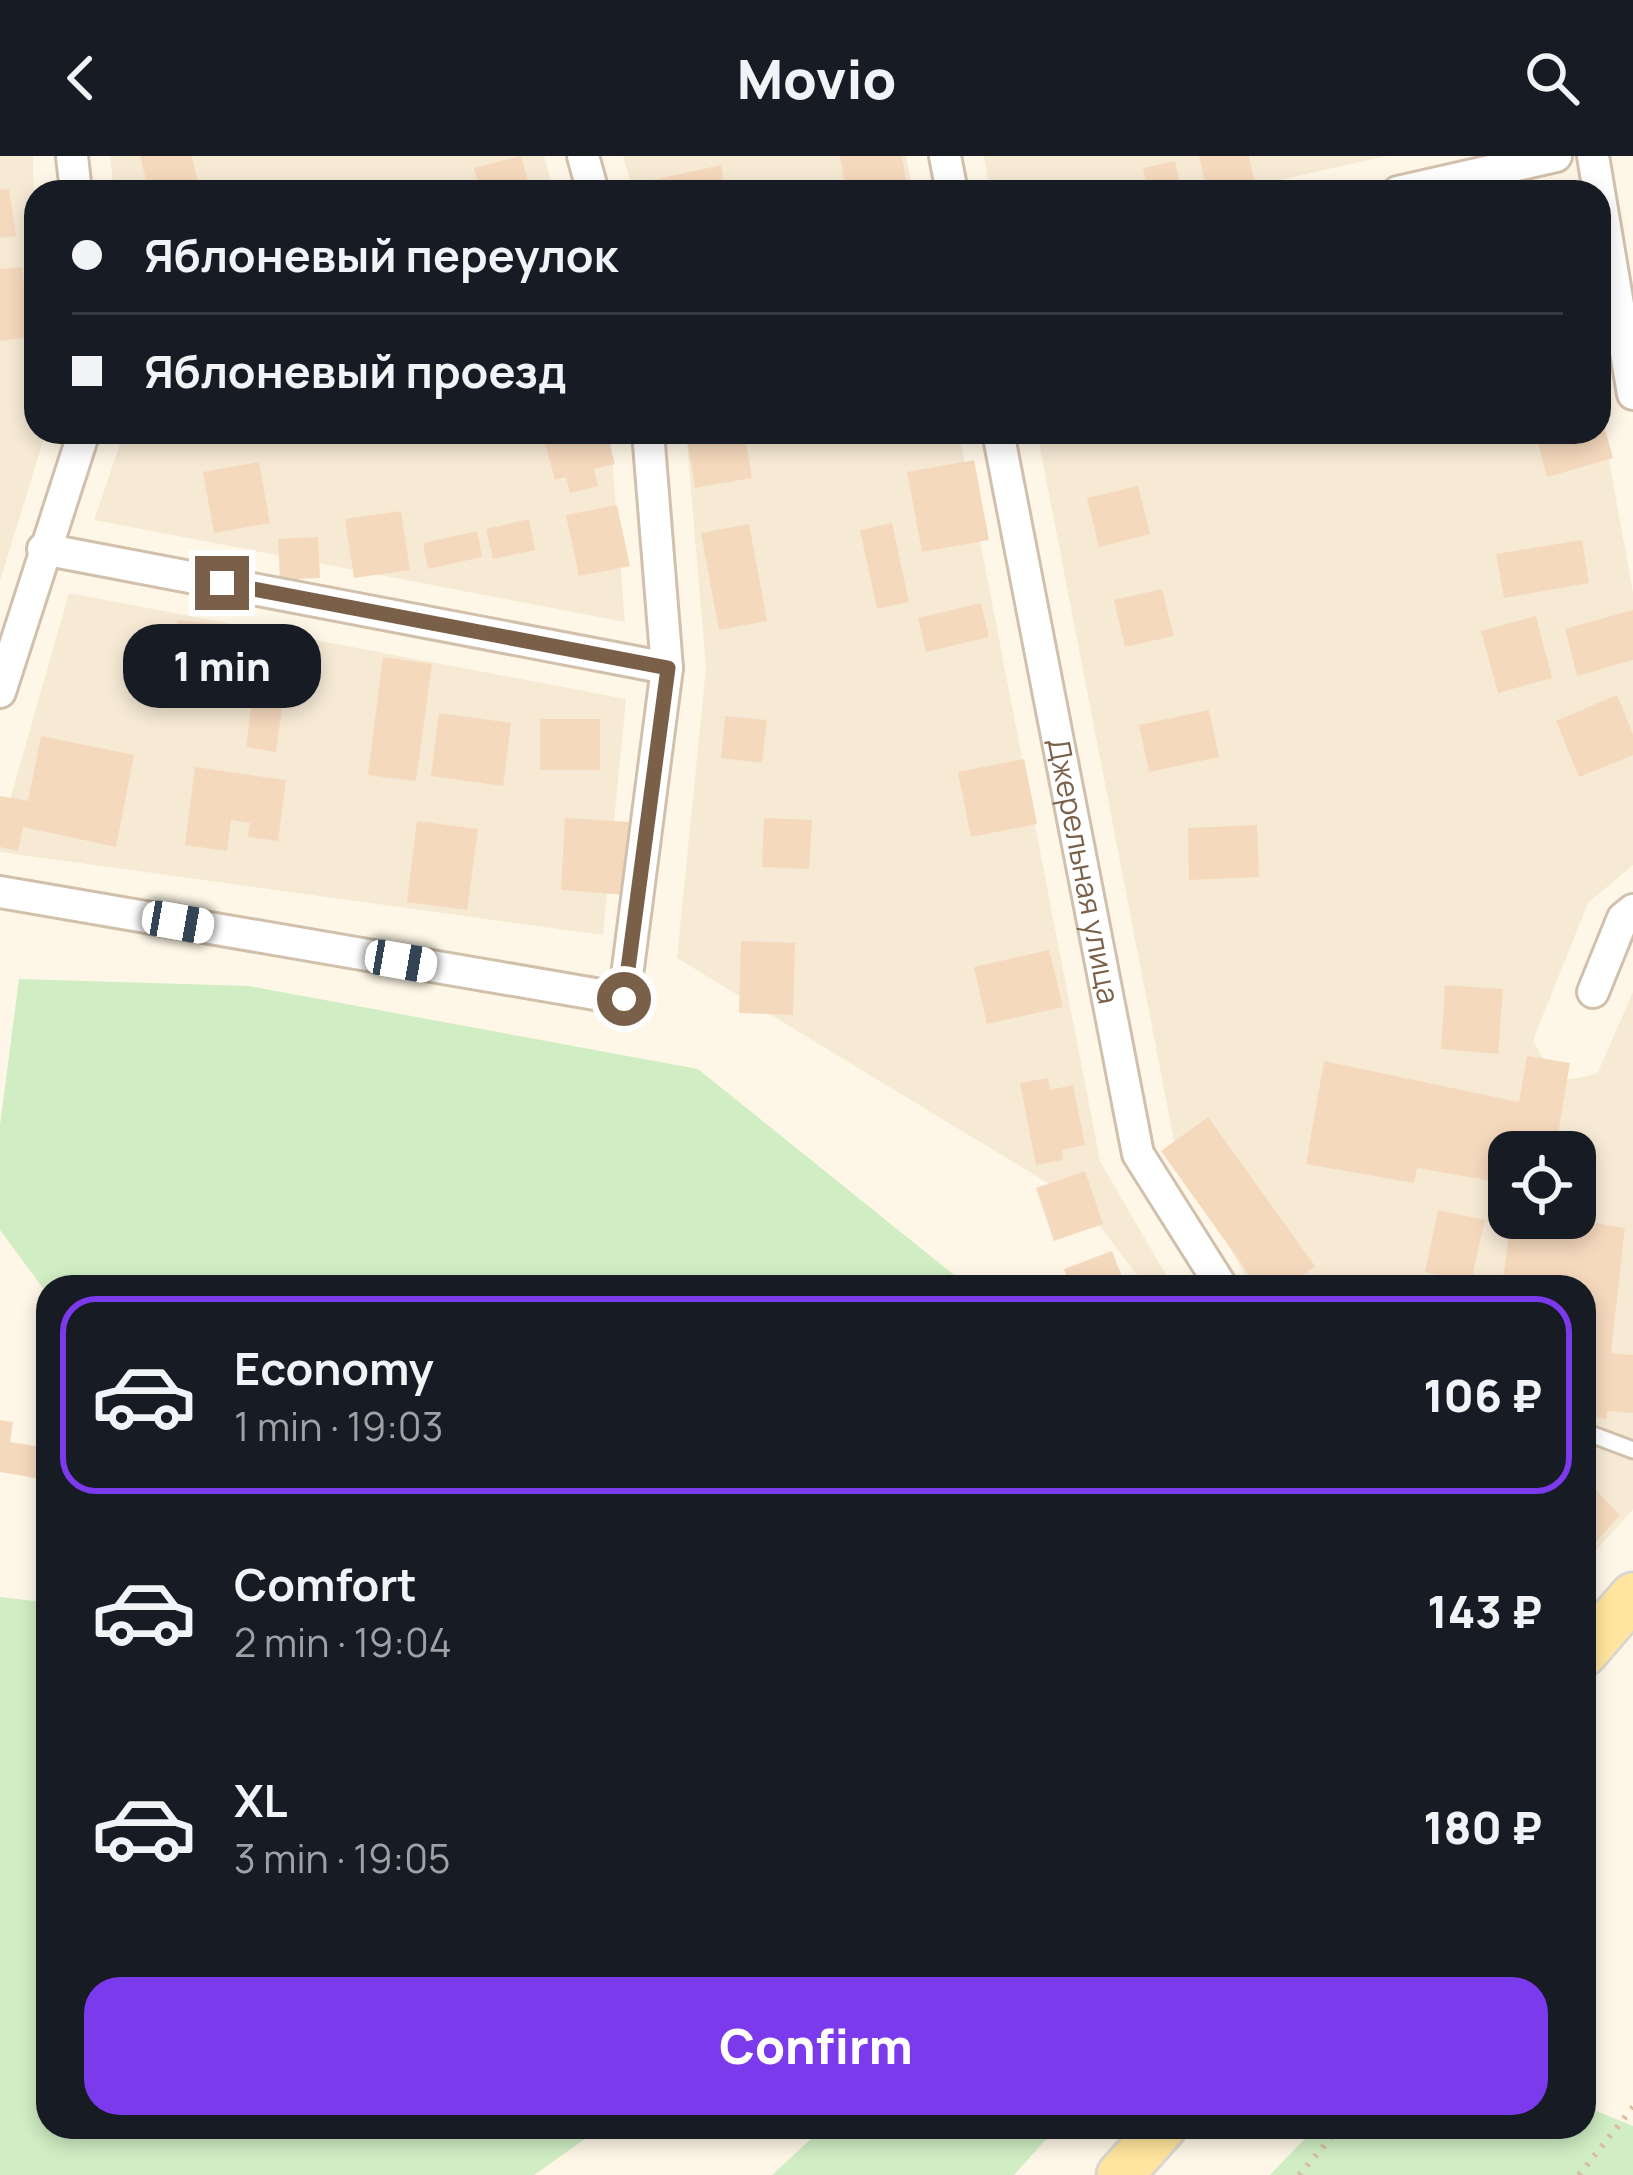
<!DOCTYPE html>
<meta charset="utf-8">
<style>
:root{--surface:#171b24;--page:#242831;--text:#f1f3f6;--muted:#9ea1a6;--line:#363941;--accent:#7c3aed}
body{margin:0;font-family:Manrope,sans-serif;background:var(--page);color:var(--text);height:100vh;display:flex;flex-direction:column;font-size:45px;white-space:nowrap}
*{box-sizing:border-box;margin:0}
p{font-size:39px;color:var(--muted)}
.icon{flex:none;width:66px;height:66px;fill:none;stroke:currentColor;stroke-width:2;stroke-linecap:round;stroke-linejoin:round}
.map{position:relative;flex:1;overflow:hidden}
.panel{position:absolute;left:36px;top:1119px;width:1560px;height:864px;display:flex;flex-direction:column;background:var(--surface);border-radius:36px;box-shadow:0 6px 18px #0003}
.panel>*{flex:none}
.banner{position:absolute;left:24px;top:24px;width:1587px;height:264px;border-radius:36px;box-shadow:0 6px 18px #0003;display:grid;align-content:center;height:264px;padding:0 48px;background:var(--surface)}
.fabs{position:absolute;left:1488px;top:975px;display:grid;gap:24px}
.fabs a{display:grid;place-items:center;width:108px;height:108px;border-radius:24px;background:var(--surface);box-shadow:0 6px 18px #0003;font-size:60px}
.end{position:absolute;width:54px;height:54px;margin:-27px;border:15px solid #7a6049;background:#fff;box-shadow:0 0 0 6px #fff}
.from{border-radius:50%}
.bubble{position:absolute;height:84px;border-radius:36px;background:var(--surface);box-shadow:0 6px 18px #0003;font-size:39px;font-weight:800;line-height:84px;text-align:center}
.car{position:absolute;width:36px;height:72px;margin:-36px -18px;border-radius:15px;box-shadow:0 0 9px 3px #0007;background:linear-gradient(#fff 24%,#345 0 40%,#fff 0 76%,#345 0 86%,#fff 0)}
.banner b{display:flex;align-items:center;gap:42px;height:114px;font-size:45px}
.banner b+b{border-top:3px solid var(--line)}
.banner i{width:30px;height:30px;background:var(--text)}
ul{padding:21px 0 0;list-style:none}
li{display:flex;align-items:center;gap:36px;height:198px;margin:0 24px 18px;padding:0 24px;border:6px solid transparent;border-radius:36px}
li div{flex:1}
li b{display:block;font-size:45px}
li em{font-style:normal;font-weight:800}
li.on{border-color:var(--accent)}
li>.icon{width:108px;height:108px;stroke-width:1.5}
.primary-button{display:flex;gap:24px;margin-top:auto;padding:24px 48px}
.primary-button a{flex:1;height:138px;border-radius:36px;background:var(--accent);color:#fff;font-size:48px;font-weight:800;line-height:138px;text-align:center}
header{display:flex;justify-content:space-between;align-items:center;height:156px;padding:0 48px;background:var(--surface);font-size:54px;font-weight:800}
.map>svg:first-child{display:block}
</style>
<header><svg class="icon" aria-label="back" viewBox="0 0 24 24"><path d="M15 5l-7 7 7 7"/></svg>Movio<svg class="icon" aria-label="search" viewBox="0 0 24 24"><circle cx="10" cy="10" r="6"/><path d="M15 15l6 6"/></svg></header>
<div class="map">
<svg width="1633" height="2019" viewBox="0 0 1633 2019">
<rect width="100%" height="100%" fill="#fef7e7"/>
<g fill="#f6ead5" fill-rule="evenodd">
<polygon points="0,0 33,0 36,276 46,276 0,425"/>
<polygon points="110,0 544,0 554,36 114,36"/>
<polygon points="623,0 906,0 913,36 633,36"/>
<polygon points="984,0 1386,0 1227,36 990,36"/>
<path d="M 1599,248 L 1633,437 L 1633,709 L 1588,747 L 1533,884 L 1556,926 L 1597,918 L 1633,836 L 1633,1353 L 1584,1408 L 1584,1131 L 1251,1131 L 1174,985 L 1037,276 L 1599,276 ZM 1509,996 L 1575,996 L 1575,1062 L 1509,1062 Z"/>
<polygon points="124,276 610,276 625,466 94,364"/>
<polygon points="686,276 959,276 1100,1005 1173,1131 1146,1131 1084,1049 677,802 706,512"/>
<polygon points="69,437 626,543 603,779 0,696 0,679"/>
</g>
<g fill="#d0edc4">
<polygon points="19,823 249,830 698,913 969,1131 48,1131 48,1139 0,1074 0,969"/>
<polygon points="48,1440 48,1971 602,1971 534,2019 0,2019 0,1441 42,1446"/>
<polygon points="1584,1950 1633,1970 1633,2019 1270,2019 1316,1971 1584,1971"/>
<polygon points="824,1971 1057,1971 1014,2019 772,2019"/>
</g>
<g fill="#f5d9bd">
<polygon points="140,0 192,0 200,36 149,36"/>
<polygon points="521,0 531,36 480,36 474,12"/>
<polygon points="840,0 902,0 908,36 846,36"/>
<polygon points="1199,0 1249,0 1257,36 1207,36"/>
<polygon points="1175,5 1182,36 1148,36 1143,12"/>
<polygon points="721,9 726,36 640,36 639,27"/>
<polygon points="1096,24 1099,36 1047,36 1047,34"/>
<polygon points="9,33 16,80 0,82 0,34"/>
<polygon points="22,111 31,181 0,185 0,113"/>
<polygon points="1600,255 1613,302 1547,321 1535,276 1599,276"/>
<polygon points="542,276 606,276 615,308 594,313 598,330 570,337 566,321 555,324"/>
<polygon points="686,276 744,276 752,322 695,332"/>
<polygon points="974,304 989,384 922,396 907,316"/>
<polygon points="259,306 270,367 214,377 203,316"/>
<polygon points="1138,330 1150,378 1099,391 1087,342"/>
<polygon points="617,349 630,410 579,420 566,359"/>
<polygon points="401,355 410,414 354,422 345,363"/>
<polygon points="529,363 535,394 493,403 486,373"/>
<polygon points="892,367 909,446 877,453 860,374"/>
<polygon points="749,368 767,465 719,474 701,377"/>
<polygon points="477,375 482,401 428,413 423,387"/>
<polygon points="318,381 320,422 280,424 278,383"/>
<polygon points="1582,384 1589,427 1504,442 1496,398"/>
<polygon points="1162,433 1174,480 1125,491 1114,444"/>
<polygon points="981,447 989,481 926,496 918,462"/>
<polygon points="1633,454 1633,504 1577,520 1565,473"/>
<polygon points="1536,460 1552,522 1498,537 1481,475"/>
<polygon points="178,464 238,470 232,532 172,526"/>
<polygon points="261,480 291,485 276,596 246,591"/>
<polygon points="383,501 432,508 416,625 368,619"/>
<polygon points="1617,539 1633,578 1633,599 1579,621 1556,565"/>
<polygon points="1209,554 1219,601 1149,616 1139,569"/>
<polygon points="439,557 511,567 503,630 431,620"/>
<polygon points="725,560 767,564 762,607 721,602"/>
<rect x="540" y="563" width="60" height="51"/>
<polygon points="41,580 134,599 116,691 23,671 18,695 0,691 0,640 28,645"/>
<polygon points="1024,603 1037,668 971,681 958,616"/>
<polygon points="195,611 286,624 278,685 248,681 250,667 231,664 227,695 185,689"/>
<polygon points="565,662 630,666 626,739 561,734"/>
<polygon points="764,662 812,664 809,713 762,711"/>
<polygon points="417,665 478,673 467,754 407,746"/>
<polygon points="1257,669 1259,721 1189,724 1188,672"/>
<polygon points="741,785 795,787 793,859 739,857"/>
<polygon points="1049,794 1063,851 987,868 974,811"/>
<polygon points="1445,829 1503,833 1498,898 1441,893"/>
<polygon points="1527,900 1570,907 1555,996 1509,996 1509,1028 1417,1012 1414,1027 1306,1008 1324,905 1519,946"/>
<polygon points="1048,922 1050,934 1073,929 1085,989 1062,994 1063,1004 1036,1009 1020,927"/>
<polygon points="1208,961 1315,1110 1286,1131 1258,1131 1161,995"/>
<polygon points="1085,1015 1103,1068 1054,1085 1036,1032"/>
<polygon points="1438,1054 1485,1064 1471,1126 1425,1116"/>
<polygon points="1511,1062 1567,1062 1625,1072 1611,1197 1633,1199 1633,1257 1607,1255 1607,1263 1584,1260 1584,1131 1502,1131"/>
<polygon points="1112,1095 1126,1131 1071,1131 1064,1113"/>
<polygon points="0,1264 13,1266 10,1286 48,1292 47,1324 0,1316"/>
<polygon points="1584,1322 1620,1359 1584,1399"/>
</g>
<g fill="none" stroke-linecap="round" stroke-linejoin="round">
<defs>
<polyline id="service" points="1585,1276 1633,1294"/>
<g id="minor">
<polyline points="72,0 76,36"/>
<polyline points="583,0 593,36"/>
<polyline points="945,0 952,36"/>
<polyline points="1593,0 1633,238"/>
<polyline points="1398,36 1556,0"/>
<path id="s1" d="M 998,276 L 1138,998 L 1222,1131"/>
<polyline points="43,393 667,512"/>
<polyline points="0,536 84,276"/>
<polyline points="0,736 624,843 667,512 648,276"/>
<polyline points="1593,836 1623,762 1633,754"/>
</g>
<g id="primary">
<polyline points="1584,1497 1633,1440"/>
<polyline points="1120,2019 1163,1971"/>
</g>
</defs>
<use href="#service" stroke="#d1c0ab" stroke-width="21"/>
<use href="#minor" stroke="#d1c0ab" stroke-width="36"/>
<use href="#primary" stroke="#dcd6d0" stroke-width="51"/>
<g stroke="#dabd9f" stroke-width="6" stroke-dasharray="3 9" stroke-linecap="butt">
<polyline points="1299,2019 1340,1971"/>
<polyline points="1579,2019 1633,1951"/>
</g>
<use href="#service" stroke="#fff" stroke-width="15"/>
<use href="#minor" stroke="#fff" stroke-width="30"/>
<use href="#primary" stroke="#ffe59d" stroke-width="45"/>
</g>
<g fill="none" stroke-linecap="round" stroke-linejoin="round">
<polyline stroke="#7a6049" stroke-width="15" points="222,427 668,512 624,843"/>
</g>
<g text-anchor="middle" stroke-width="9" stroke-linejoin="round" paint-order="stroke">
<g font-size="30" fill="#7a6049" stroke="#fffaef">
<text dy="10" stroke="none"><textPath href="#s1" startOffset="447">Джерельная улица</textPath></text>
</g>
</g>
</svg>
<div class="fabs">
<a><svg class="icon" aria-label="locate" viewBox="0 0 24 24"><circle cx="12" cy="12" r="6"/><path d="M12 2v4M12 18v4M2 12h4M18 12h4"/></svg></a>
</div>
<i class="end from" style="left:624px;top:843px"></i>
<i class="end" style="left:222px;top:427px"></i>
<div class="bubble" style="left:123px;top:468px;width:198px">1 min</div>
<i class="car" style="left:178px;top:766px;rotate:100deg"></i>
<i class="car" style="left:401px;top:805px;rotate:100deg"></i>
<div class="banner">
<b><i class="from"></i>Яблоневый переулок</b>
<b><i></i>Яблоневый проезд</b>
</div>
<section class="panel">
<ul>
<li class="on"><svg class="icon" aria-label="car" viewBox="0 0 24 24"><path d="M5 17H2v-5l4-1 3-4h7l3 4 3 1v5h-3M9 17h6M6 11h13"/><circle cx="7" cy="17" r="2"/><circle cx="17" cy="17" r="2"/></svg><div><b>Economy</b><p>1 min · 19:03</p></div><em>106 ₽</em></li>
<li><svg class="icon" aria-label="car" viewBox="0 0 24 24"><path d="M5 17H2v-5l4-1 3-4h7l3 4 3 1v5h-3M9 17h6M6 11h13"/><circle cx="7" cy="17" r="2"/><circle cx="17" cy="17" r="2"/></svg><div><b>Comfort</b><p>2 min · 19:04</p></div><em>143 ₽</em></li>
<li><svg class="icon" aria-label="car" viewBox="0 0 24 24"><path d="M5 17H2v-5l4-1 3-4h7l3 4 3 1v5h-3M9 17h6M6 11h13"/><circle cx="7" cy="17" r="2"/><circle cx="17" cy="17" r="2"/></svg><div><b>XL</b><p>3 min · 19:05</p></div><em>180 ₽</em></li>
</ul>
<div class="primary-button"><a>Confirm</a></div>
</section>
</div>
